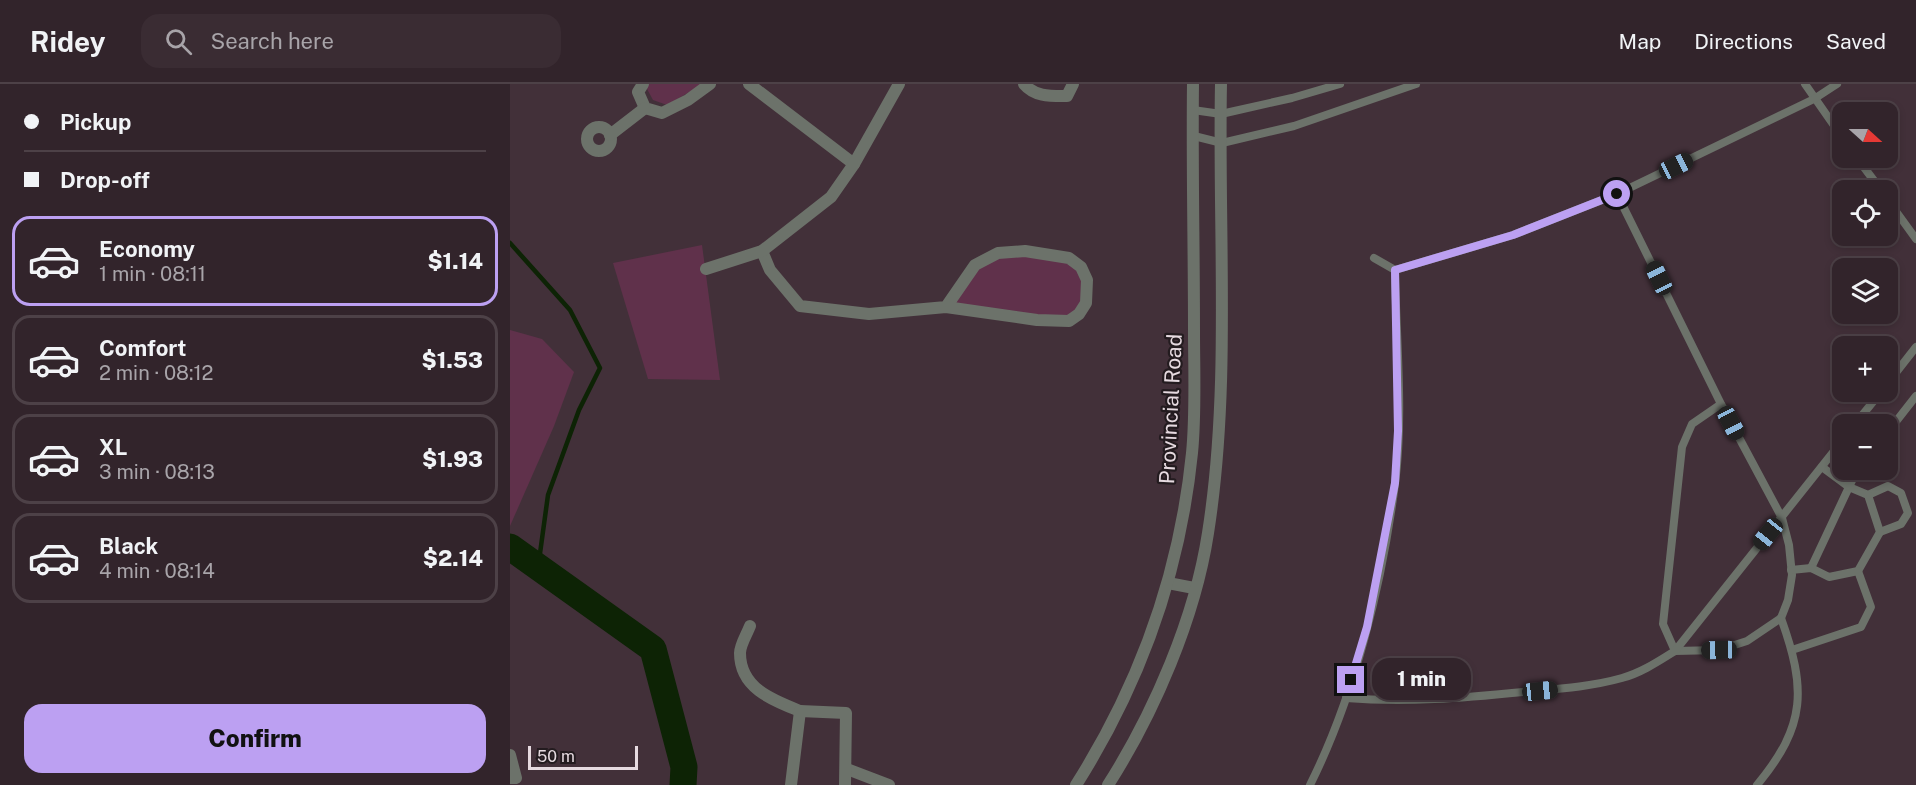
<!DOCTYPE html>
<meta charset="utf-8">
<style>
:root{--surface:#32242b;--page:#3a2c33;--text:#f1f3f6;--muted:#a8a4a9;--line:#4d4147;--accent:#bca0f2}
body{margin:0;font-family:"Public Sans",sans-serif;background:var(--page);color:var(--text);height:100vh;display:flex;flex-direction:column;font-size:22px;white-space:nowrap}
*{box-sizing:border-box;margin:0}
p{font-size:20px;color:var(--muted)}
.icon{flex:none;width:33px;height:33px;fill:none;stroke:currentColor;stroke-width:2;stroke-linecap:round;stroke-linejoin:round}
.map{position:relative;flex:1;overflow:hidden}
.sheet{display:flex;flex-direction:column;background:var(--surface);width:510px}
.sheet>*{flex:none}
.guide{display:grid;align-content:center;height:132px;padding:0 24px;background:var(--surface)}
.needle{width:39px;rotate:111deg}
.tools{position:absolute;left:1322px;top:18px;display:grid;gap:12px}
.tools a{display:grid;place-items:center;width:66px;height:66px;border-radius:12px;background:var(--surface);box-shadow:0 3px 9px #0003,0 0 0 2px var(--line);font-size:30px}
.scale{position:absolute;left:18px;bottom:15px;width:110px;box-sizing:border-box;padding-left:6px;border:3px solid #e6dae0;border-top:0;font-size:16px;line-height:21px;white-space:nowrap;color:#e6dae0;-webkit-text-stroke:4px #231b1f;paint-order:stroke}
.end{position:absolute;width:27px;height:27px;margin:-14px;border:8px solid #bca0f2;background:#111;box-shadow:0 0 0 3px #111}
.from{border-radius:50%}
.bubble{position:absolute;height:42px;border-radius:18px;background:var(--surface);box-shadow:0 3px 9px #0003,0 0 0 2px var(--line);font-size:20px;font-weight:800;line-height:42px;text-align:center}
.car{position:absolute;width:18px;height:36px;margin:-18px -9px;border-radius:8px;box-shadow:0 0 4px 2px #0007;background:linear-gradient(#222 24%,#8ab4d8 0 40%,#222 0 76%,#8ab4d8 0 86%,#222 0)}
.guide b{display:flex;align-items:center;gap:21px;height:57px;font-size:22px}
.guide b+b{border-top:2px solid var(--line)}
.guide i{width:15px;height:15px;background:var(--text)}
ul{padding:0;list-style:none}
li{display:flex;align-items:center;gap:18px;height:90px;margin:0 12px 9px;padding:0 12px;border:3px solid var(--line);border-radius:18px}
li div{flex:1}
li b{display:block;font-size:22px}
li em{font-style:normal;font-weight:800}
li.active{border-color:var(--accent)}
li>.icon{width:54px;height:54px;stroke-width:1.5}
.cta{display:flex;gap:12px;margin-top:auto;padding:12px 24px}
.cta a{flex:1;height:69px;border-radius:18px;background:var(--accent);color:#111;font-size:24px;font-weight:800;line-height:69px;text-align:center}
header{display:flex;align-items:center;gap:36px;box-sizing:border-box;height:84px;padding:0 30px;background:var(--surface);border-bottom:2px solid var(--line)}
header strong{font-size:28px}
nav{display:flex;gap:33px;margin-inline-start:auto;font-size:21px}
.search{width:420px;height:54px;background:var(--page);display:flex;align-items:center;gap:15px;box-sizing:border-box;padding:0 21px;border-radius:18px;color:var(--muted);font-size:22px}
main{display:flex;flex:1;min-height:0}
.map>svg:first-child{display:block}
</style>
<header>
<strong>Ridey</strong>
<div class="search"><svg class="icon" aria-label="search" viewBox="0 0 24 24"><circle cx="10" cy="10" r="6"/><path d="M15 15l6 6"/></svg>Search here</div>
<nav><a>Map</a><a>Directions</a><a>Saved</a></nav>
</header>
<main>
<section class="sheet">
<div class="guide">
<b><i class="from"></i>Pickup</b>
<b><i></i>Drop-off</b>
</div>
<ul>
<li class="active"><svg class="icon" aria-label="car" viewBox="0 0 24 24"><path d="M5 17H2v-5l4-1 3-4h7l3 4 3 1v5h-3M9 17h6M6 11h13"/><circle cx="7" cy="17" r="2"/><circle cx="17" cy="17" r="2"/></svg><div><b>Economy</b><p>1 min · 08:11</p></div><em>$1.14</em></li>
<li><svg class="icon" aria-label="car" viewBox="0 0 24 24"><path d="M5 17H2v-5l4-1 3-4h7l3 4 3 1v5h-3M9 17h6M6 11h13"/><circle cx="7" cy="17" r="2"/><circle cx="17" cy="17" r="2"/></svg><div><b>Comfort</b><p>2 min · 08:12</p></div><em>$1.53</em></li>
<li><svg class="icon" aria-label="car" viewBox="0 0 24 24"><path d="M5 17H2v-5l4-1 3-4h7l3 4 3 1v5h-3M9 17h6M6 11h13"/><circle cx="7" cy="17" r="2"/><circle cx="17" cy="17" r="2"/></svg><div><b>XL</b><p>3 min · 08:13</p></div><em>$1.93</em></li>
<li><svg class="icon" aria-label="car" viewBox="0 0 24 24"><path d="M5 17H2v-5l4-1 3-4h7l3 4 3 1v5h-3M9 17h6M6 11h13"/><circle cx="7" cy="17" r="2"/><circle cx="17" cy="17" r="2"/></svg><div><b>Black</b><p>4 min · 08:14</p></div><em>$2.14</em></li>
</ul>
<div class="cta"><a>Confirm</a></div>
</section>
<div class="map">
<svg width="1406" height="701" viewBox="0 0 1406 701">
<rect width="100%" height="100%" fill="#423039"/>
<g fill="#60314b">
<polygon points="138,0 193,0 157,21 143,16 136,3"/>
<polygon points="192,161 210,296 138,295 103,179"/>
<polygon points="515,167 571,183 576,219 559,237 436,223 465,181"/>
<polygon points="0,246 32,255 64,288 44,342 0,442"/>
</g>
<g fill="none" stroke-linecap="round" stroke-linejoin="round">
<polyline stroke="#0d2305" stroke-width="4.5" points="0,159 60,226 90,284 69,326 38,411 28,484"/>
<polyline stroke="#0d2305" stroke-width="27" points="0,463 143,565 174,683 173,701"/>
<g stroke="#6c726a" stroke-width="8">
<polyline points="1295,0 1332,53"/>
<polyline points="683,26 711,30 782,14 830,0"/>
<polyline points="684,52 712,59 784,42 906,0"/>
<polyline points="1347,74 1371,106"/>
<polyline points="1107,110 1211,320 1272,434 1279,461 1282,491 1278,516 1271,534 1237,557 1209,566 1165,567 1153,540 1172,363 1182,340 1211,320"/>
<polyline points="1377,115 1406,155"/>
<polyline points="864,174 885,186"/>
<polyline points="1377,300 1406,263"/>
<polyline points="1345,340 1371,308"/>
<polyline points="1377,349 1406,312"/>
<polyline points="1358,411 1378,402 1391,409 1398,429 1391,440 1370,448"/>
<polyline points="1301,484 1347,386"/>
<polyline points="1281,486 1301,484 1319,493 1348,487 1370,448 1358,411 1339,403 1312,383"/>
<polyline points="1282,566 1351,543 1361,523 1348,487"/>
<path d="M 836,614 C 896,619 953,614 1013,608 C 1046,605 1080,603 1112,594 C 1131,589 1149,577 1165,567 L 1332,357"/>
<path d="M 800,701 C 845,611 872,500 885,400 C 894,330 886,256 885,186 L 1003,151 L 1107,110 L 1304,15 L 1327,0"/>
<path d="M 1247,701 C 1297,641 1296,604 1271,534"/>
</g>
<g stroke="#6c726a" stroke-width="12">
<polyline points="133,0 128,8 135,24 152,29 178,16 200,0"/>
<polyline points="239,0 344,80"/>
<path d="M 514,0 C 525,13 541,12 557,12 L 563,0"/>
<circle cx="89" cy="55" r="12"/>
<polyline points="100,51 135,24"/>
<polyline points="252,167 260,186 290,222 359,230 436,223 527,236 559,237 569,230 576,219 577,196 571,183 559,174 515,167 488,169 465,181 436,223"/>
<polyline points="196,185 252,167 321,113 344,80 389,0"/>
<path d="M 240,542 C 237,550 230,561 230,569 C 230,604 262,616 290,627"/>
<polyline points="0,671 6,694 0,694"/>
<polyline points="337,685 379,701"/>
<polyline points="281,701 290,627 336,629 335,701"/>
</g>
<g stroke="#6c726a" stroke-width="12">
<polyline points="658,499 684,504"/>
<path d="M 566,701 C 630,600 670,488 682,369 C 686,329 684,287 684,246 C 684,164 682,82 683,0"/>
<path d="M 598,701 C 644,629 685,534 698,449 C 721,303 708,148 711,0"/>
</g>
</g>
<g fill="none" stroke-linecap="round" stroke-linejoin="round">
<polyline stroke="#bca0f2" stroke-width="8" points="841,596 857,543 885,399 888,347 885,186 1003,151 1107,110"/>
</g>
<g text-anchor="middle" stroke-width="4.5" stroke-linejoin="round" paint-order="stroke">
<g font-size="21" fill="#e6dae0" stroke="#231b1f">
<text transform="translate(661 325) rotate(-87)" y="7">Provincial Road</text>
</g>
</g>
</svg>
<div class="tools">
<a><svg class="needle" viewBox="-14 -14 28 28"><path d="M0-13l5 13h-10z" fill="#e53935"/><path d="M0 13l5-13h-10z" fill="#a8a4a9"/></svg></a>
<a><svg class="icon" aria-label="locate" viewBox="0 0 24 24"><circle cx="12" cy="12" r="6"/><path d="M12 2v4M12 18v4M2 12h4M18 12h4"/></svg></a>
<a><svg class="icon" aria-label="layers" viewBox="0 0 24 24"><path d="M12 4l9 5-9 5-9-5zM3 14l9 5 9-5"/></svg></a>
<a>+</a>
<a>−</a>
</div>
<div class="scale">50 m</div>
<i class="end from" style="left:1107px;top:110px"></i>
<i class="end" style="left:841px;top:596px"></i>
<div class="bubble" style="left:862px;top:574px;width:99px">1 min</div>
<i class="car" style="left:1166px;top:82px;rotate:64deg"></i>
<i class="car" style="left:1149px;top:194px;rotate:334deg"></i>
<i class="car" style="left:1221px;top:339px;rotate:152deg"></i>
<i class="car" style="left:1258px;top:450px;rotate:219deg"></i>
<i class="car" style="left:1209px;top:566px;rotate:269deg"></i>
<i class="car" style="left:1030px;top:607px;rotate:84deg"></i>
</div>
</main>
